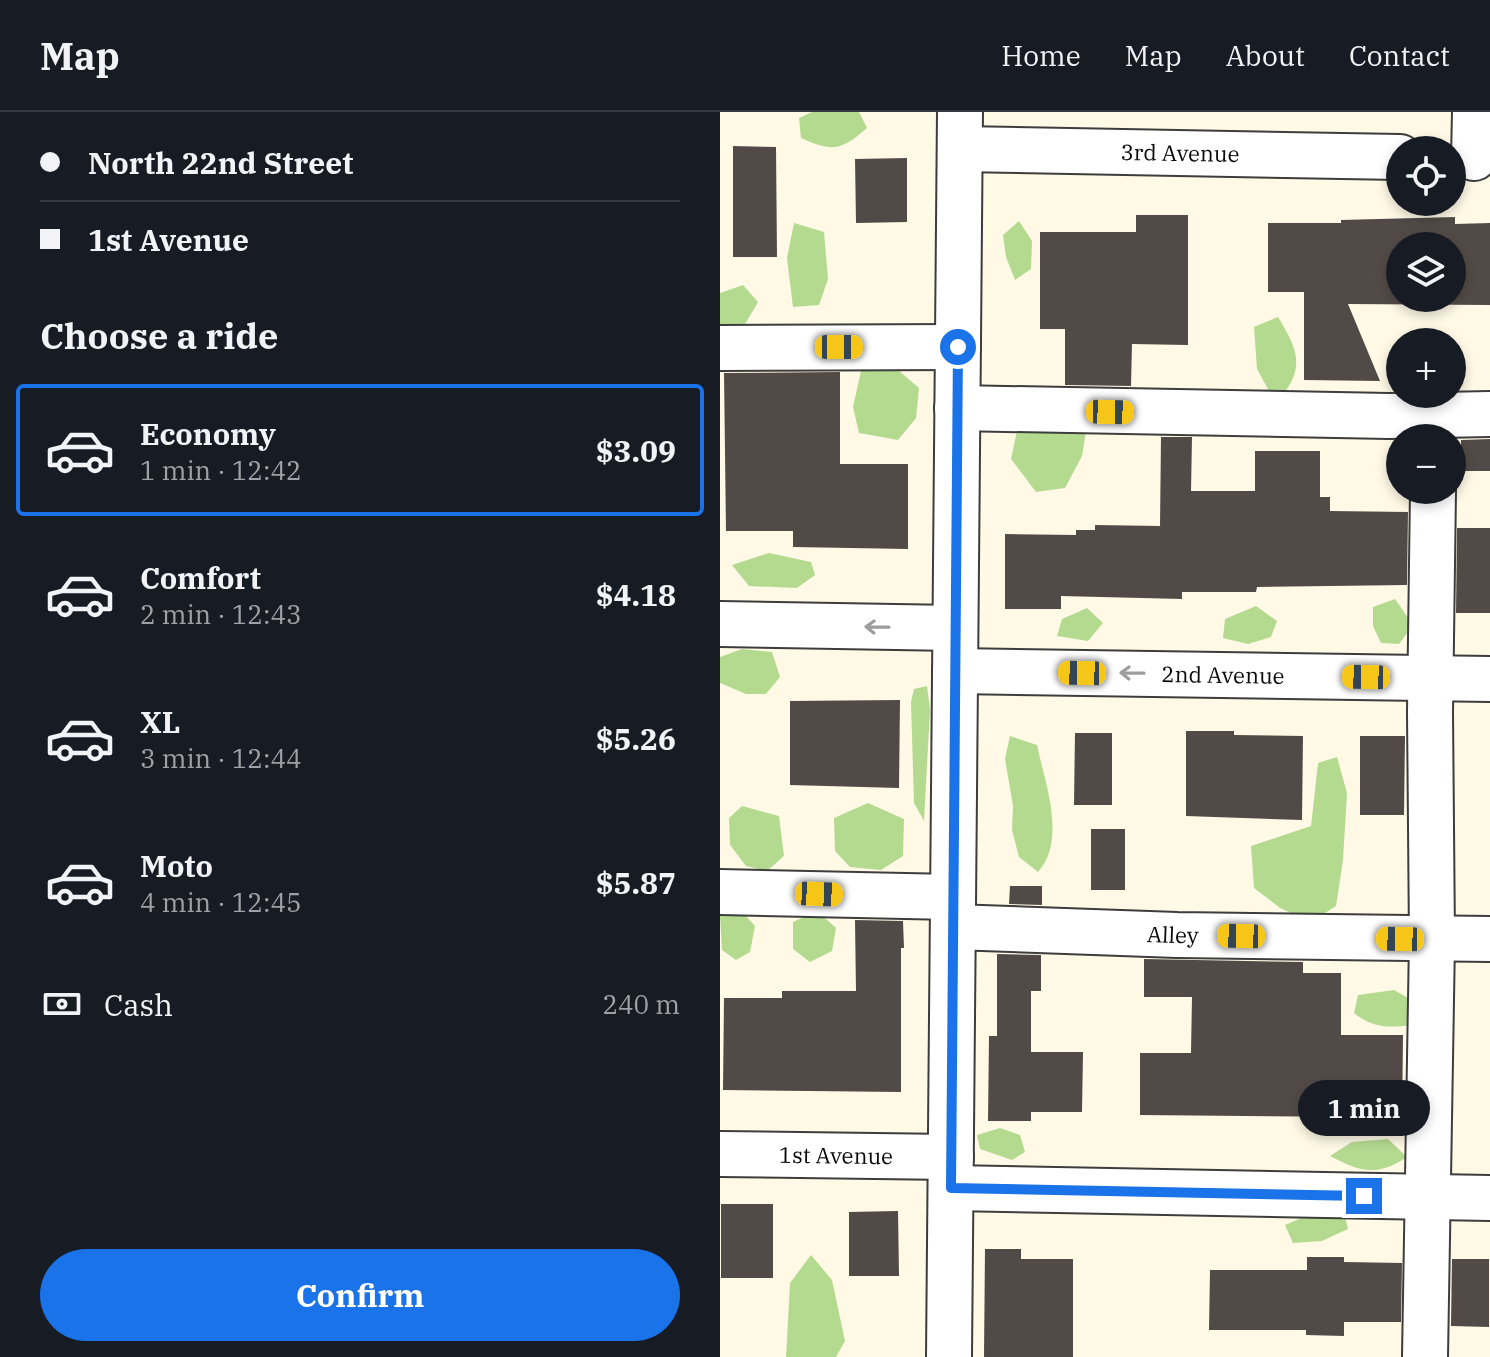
<!DOCTYPE html>
<meta charset="utf-8">
<style>
:root{--surface:#171b24;--page:#20242c;--text:#f1f3f6;--muted:#9ea1a6;--line:#363941;--accent:#1a73e8}
body{margin:0;font-family:"IBM Plex Serif",serif;background:var(--page);color:var(--text);height:100vh;display:flex;flex-direction:column;font-size:30px;white-space:nowrap}
*{box-sizing:border-box;margin:0}
p{font-size:26px;color:var(--muted)}
.icon{flex:none;width:44px;height:44px;fill:none;stroke:currentColor;stroke-width:2;stroke-linecap:round;stroke-linejoin:round}
.map{position:relative;flex:1;overflow:hidden}
.sheet{display:flex;flex-direction:column;background:var(--surface);width:720px}
.sheet>*{flex:none}
.guide{display:grid;align-content:center;height:176px;padding:0 40px;background:var(--surface)}
.buttons{position:absolute;left:666px;top:24px;display:grid;gap:16px}
.buttons a{display:grid;place-items:center;width:80px;height:80px;border-radius:50%;background:var(--surface);box-shadow:0 4px 12px #0003;font-size:40px}
.end{position:absolute;width:36px;height:36px;margin:-18px;border:10px solid #1a73e8;background:#fff;box-shadow:0 0 0 4px #fff}
.from{border-radius:50%}
.bubble{position:absolute;height:56px;border-radius:28px;background:var(--surface);box-shadow:0 4px 12px #0003;font-size:26px;font-weight:700;line-height:56px;text-align:center}
.car{position:absolute;width:24px;height:48px;margin:-24px -12px;border-radius:10px;box-shadow:0 0 6px 2px #0007;background:linear-gradient(#f5c518 24%,#345 0 40%,#f5c518 0 76%,#345 0 86%,#f5c518 0)}
.guide b{display:flex;align-items:center;gap:28px;height:76px;font-size:30px}
.guide b+b{border-top:2px solid var(--line)}
.guide i{width:20px;height:20px;background:var(--text)}
ul{padding:0;list-style:none}
li{display:flex;align-items:center;gap:24px;height:132px;margin:0 16px 12px;padding:0 24px;border:4px solid transparent;border-radius:8px}
li div{flex:1}
li b{display:block;font-size:30px}
li em{font-style:normal;font-weight:700}
li.on{border-color:var(--accent)}
li>.icon{width:72px;height:72px;stroke-width:1.5}
h2{padding:0 40px;font-size:36px;line-height:96px}
.pay{display:flex;align-items:center;gap:20px;height:88px;padding:0 40px;font-size:30px}
.pay p{margin-inline-start:auto}
.cta{display:flex;gap:16px;margin-top:auto;padding:16px 40px}
.cta a{flex:1;height:92px;border-radius:48px;background:var(--accent);color:#fff;font-size:32px;font-weight:700;line-height:92px;text-align:center}
header{display:flex;align-items:center;gap:48px;box-sizing:border-box;height:112px;padding:0 40px;background:var(--surface);border-bottom:2px solid var(--line)}
header strong{font-size:38px}
nav{display:flex;gap:44px;margin-inline-start:auto;font-size:28px}
main{display:flex;flex:1;min-height:0}
.map>svg:first-child{display:block}
</style>
<header>
<strong>Map</strong>
<nav><a>Home</a><a>Map</a><a>About</a><a>Contact</a></nav>
</header>
<main>
<section class="sheet">
<div class="guide">
<b><i class="from"></i>North 22nd Street</b>
<b><i></i>1st Avenue</b>
</div>
<h2>Choose a ride</h2>
<ul>
<li class="on"><svg class="icon" aria-label="car" viewBox="0 0 24 24"><path d="M5 17H2v-5l4-1 3-4h7l3 4 3 1v5h-3M9 17h6M6 11h13"/><circle cx="7" cy="17" r="2"/><circle cx="17" cy="17" r="2"/></svg><div><b>Economy</b><p>1 min · 12:42</p></div><em>$3.09</em></li>
<li><svg class="icon" aria-label="car" viewBox="0 0 24 24"><path d="M5 17H2v-5l4-1 3-4h7l3 4 3 1v5h-3M9 17h6M6 11h13"/><circle cx="7" cy="17" r="2"/><circle cx="17" cy="17" r="2"/></svg><div><b>Comfort</b><p>2 min · 12:43</p></div><em>$4.18</em></li>
<li><svg class="icon" aria-label="car" viewBox="0 0 24 24"><path d="M5 17H2v-5l4-1 3-4h7l3 4 3 1v5h-3M9 17h6M6 11h13"/><circle cx="7" cy="17" r="2"/><circle cx="17" cy="17" r="2"/></svg><div><b>XL</b><p>3 min · 12:44</p></div><em>$5.26</em></li>
<li><svg class="icon" aria-label="car" viewBox="0 0 24 24"><path d="M5 17H2v-5l4-1 3-4h7l3 4 3 1v5h-3M9 17h6M6 11h13"/><circle cx="7" cy="17" r="2"/><circle cx="17" cy="17" r="2"/></svg><div><b>Moto</b><p>4 min · 12:45</p></div><em>$5.87</em></li>
</ul>
<div class="pay"><svg class="icon" aria-label="cash" viewBox="0 0 24 24"><path d="M3 7h18v10H3z"/><circle cx="12" cy="12" r="2"/></svg>Cash<p>240 m</p></div>
<div class="cta"><a>Confirm</a></div>
</section>
<div class="map">
<svg width="770" height="1245" viewBox="0 0 770 1245">
<rect width="100%" height="100%" fill="#fff9e6"/>
<g fill="#b4da90">
<path d="M 92,0 L 139,0 L 147,16 C 121,39 112,40 81,26 L 79,6 Z"/>
<polygon points="299,109 312,129 311,157 295,168 286,145 283,123"/>
<polygon points="74,111 104,120 108,167 99,193 73,195 67,146"/>
<polygon points="23,173 38,190 24,214 0,214 0,181"/>
<path d="M 558,205 C 574,232 586,251 565,280 L 549,279 L 537,257 L 534,215 Z"/>
<polygon points="171,252 199,276 196,306 178,328 139,321 133,295 141,259"/>
<polygon points="297,319 366,320 362,344 345,376 316,380 291,347"/>
<polygon points="49,441 91,450 95,463 77,476 29,474 12,453"/>
<polygon points="675,487 693,513 679,532 661,531 653,514 653,495"/>
<polygon points="536,494 557,509 551,525 528,532 503,526 505,507"/>
<polygon points="367,496 383,511 368,529 337,524 342,507"/>
<polygon points="22,537 52,540 60,565 46,582 26,582 0,571 0,545"/>
<polygon points="207,574 210,598 204,709 194,691 191,590 194,577"/>
<path d="M 290,624 L 317,633 C 325,671 347,728 318,760 L 299,745 L 292,718 L 293,694 L 285,647 Z"/>
<polygon points="617,645 627,681 623,748 616,794 591,810 560,796 534,776 531,734 591,714 598,651"/>
<polygon points="148,691 184,707 183,744 161,758 130,755 115,739 114,706"/>
<polygon points="22,694 59,704 64,744 47,759 26,754 10,733 9,706"/>
<polygon points="15,792 35,814 30,840 16,848 2,838 0,804"/>
<polygon points="97,799 116,816 112,839 90,850 73,837 73,810"/>
<path d="M 674,878 L 699,892 L 691,913 C 667,916 653,916 634,901 L 638,883 Z"/>
<polygon points="280,1016 300,1023 305,1040 292,1048 260,1037 257,1023"/>
<path d="M 668,1027 L 687,1045 C 657,1065 640,1060 610,1044 L 632,1030 Z"/>
<polygon points="586,1104 625,1105 628,1117 602,1129 573,1131 565,1113"/>
<polygon points="91,1143 112,1168 125,1229 116,1245 66,1245 70,1171"/>
</g>
<g fill="#524a46" fill-rule="evenodd">
<polygon points="13,34 56,35 57,145 13,145"/>
<polygon points="187,46 187,110 136,111 135,47"/>
<polygon points="416,103 468,103 468,233 412,232 411,274 345,273 345,217 320,217 320,120 416,120"/>
<path d="M 735,105 L 735,112 L 770,111 L 770,193 L 628,192 L 660,269 L 584,268 L 584,180 L 548,180 L 548,111 L 621,111 L 621,108 ZM 680,134 L 732,134 L 732,186 L 680,186 Z"/>
<polygon points="120,260 120,352 188,352 188,437 73,435 73,419 6,419 4,261"/>
<polygon points="441,325 472,325 471,379 535,379 535,339 600,339 600,385 610,385 610,399 688,400 687,473 537,475 536,480 462,480 462,487 341,484 341,497 285,497 285,422 356,423 356,418 375,418 375,413 440,414"/>
<polygon points="770,327 770,359 741,359 741,328"/>
<polygon points="737,416 770,416 770,501 736,501"/>
<polygon points="180,588 179,676 70,673 70,589"/>
<polygon points="466,619 514,619 514,623 583,624 582,708 466,704"/>
<polygon points="355,621 392,621 392,693 354,693"/>
<polygon points="640,624 685,624 684,703 640,703"/>
<rect x="371" y="717" width="34" height="61"/>
<polygon points="290,774 322,774 322,793 289,792"/>
<polygon points="135,808 183,809 184,836 181,836 181,980 3,978 4,886 62,886 62,879 136,879"/>
<polygon points="277,842 321,843 321,879 311,879 311,940 363,940 362,1000 311,1000 311,1009 268,1009 269,924 277,924"/>
<polygon points="424,847 583,850 583,861 621,861 621,923 683,923 682,1012 648,1012 648,1005 420,1003 420,941 471,941 472,885 424,885"/>
<rect x="1" y="1092" width="52" height="74"/>
<polygon points="178,1099 179,1164 129,1164 129,1100"/>
<polygon points="265,1137 301,1137 301,1147 353,1147 353,1245 264,1245"/>
<polygon points="587,1145 624,1145 624,1150 682,1151 681,1210 624,1210 624,1224 586,1223 586,1218 489,1218 490,1158 587,1158"/>
<polygon points="732,1147 769,1147 769,1215 731,1214"/>
</g>
<g fill="none" stroke-linecap="round" stroke-linejoin="round">
<defs>
<g id="minor">
<path id="s1" d="M 240,37 L 680,45"/>
<polyline points="754,46 755,0"/>
<polyline points="0,236 238,235"/>
<polyline points="237,296 669,304 770,302"/>
<polyline points="0,512 235,516"/>
<path id="s2" d="M 235,559 L 770,567"/>
<polyline points="0,780 233,785"/>
<path id="s3" d="M 233,815 L 457,823 L 770,827"/>
<path id="s4" d="M 0,1042 L 231,1045"/>
<polyline points="231,1076 770,1086"/>
<polyline points="229,1245 240,0"/>
<polyline points="705,1245 712,828 710,601 713,378"/>
</g>
</defs>
<use href="#minor" stroke="#3d3d3d" stroke-width="48"/>
<use href="#minor" stroke="#fff" stroke-width="44"/>
</g>
<defs><path id="oneway-shaft" d="M-6 0H5M1.5-3L5.5 0L1.5 3" fill="none" stroke-width="1.6" stroke-linecap="round" stroke-linejoin="round" transform="scale(2)"/></defs>
<g stroke="#9d9d9d">
<use href="#oneway-shaft" transform="translate(157 515) rotate(-179)"/>
<use href="#oneway-shaft" transform="translate(412 561) rotate(-179)"/>
</g>
<g fill="none" stroke-linecap="round" stroke-linejoin="round">
<polyline stroke="#1a73e8" stroke-width="10" points="238,235 231,1076 644,1084"/>
</g>
<g text-anchor="middle" stroke-width="8" stroke-linejoin="round" paint-order="stroke">
<g font-size="22" fill="#0a0a0a" stroke="#fff">
<text dy="8" stroke="none"><textPath href="#s1" startOffset="220">3rd Avenue</textPath></text>
<text dy="8" stroke="none"><textPath href="#s2" startOffset="268">2nd Avenue</textPath></text>
<text dy="8" stroke="none"><textPath href="#s3" startOffset="220">Alley</textPath></text>
<text dy="8" stroke="none"><textPath href="#s4" startOffset="116">1st Avenue</textPath></text>
</g>
</g>
</svg>
<div class="buttons">
<a><svg class="icon" aria-label="locate" viewBox="0 0 24 24"><circle cx="12" cy="12" r="6"/><path d="M12 2v4M12 18v4M2 12h4M18 12h4"/></svg></a>
<a><svg class="icon" aria-label="layers" viewBox="0 0 24 24"><path d="M12 4l9 5-9 5-9-5zM3 14l9 5 9-5"/></svg></a>
<a>+</a>
<a>−</a>
</div>
<i class="end from" style="left:238px;top:235px"></i>
<i class="end" style="left:644px;top:1084px"></i>
<div class="bubble" style="left:578px;top:968px;width:132px">1 min</div>
<i class="car" style="left:119px;top:235px;rotate:90deg"></i>
<i class="car" style="left:390px;top:300px;rotate:91deg"></i>
<i class="car" style="left:362px;top:561px;rotate:271deg"></i>
<i class="car" style="left:646px;top:565px;rotate:271deg"></i>
<i class="car" style="left:99px;top:782px;rotate:92deg"></i>
<i class="car" style="left:521px;top:824px;rotate:271deg"></i>
<i class="car" style="left:680px;top:827px;rotate:271deg"></i>
</div>
</main>
